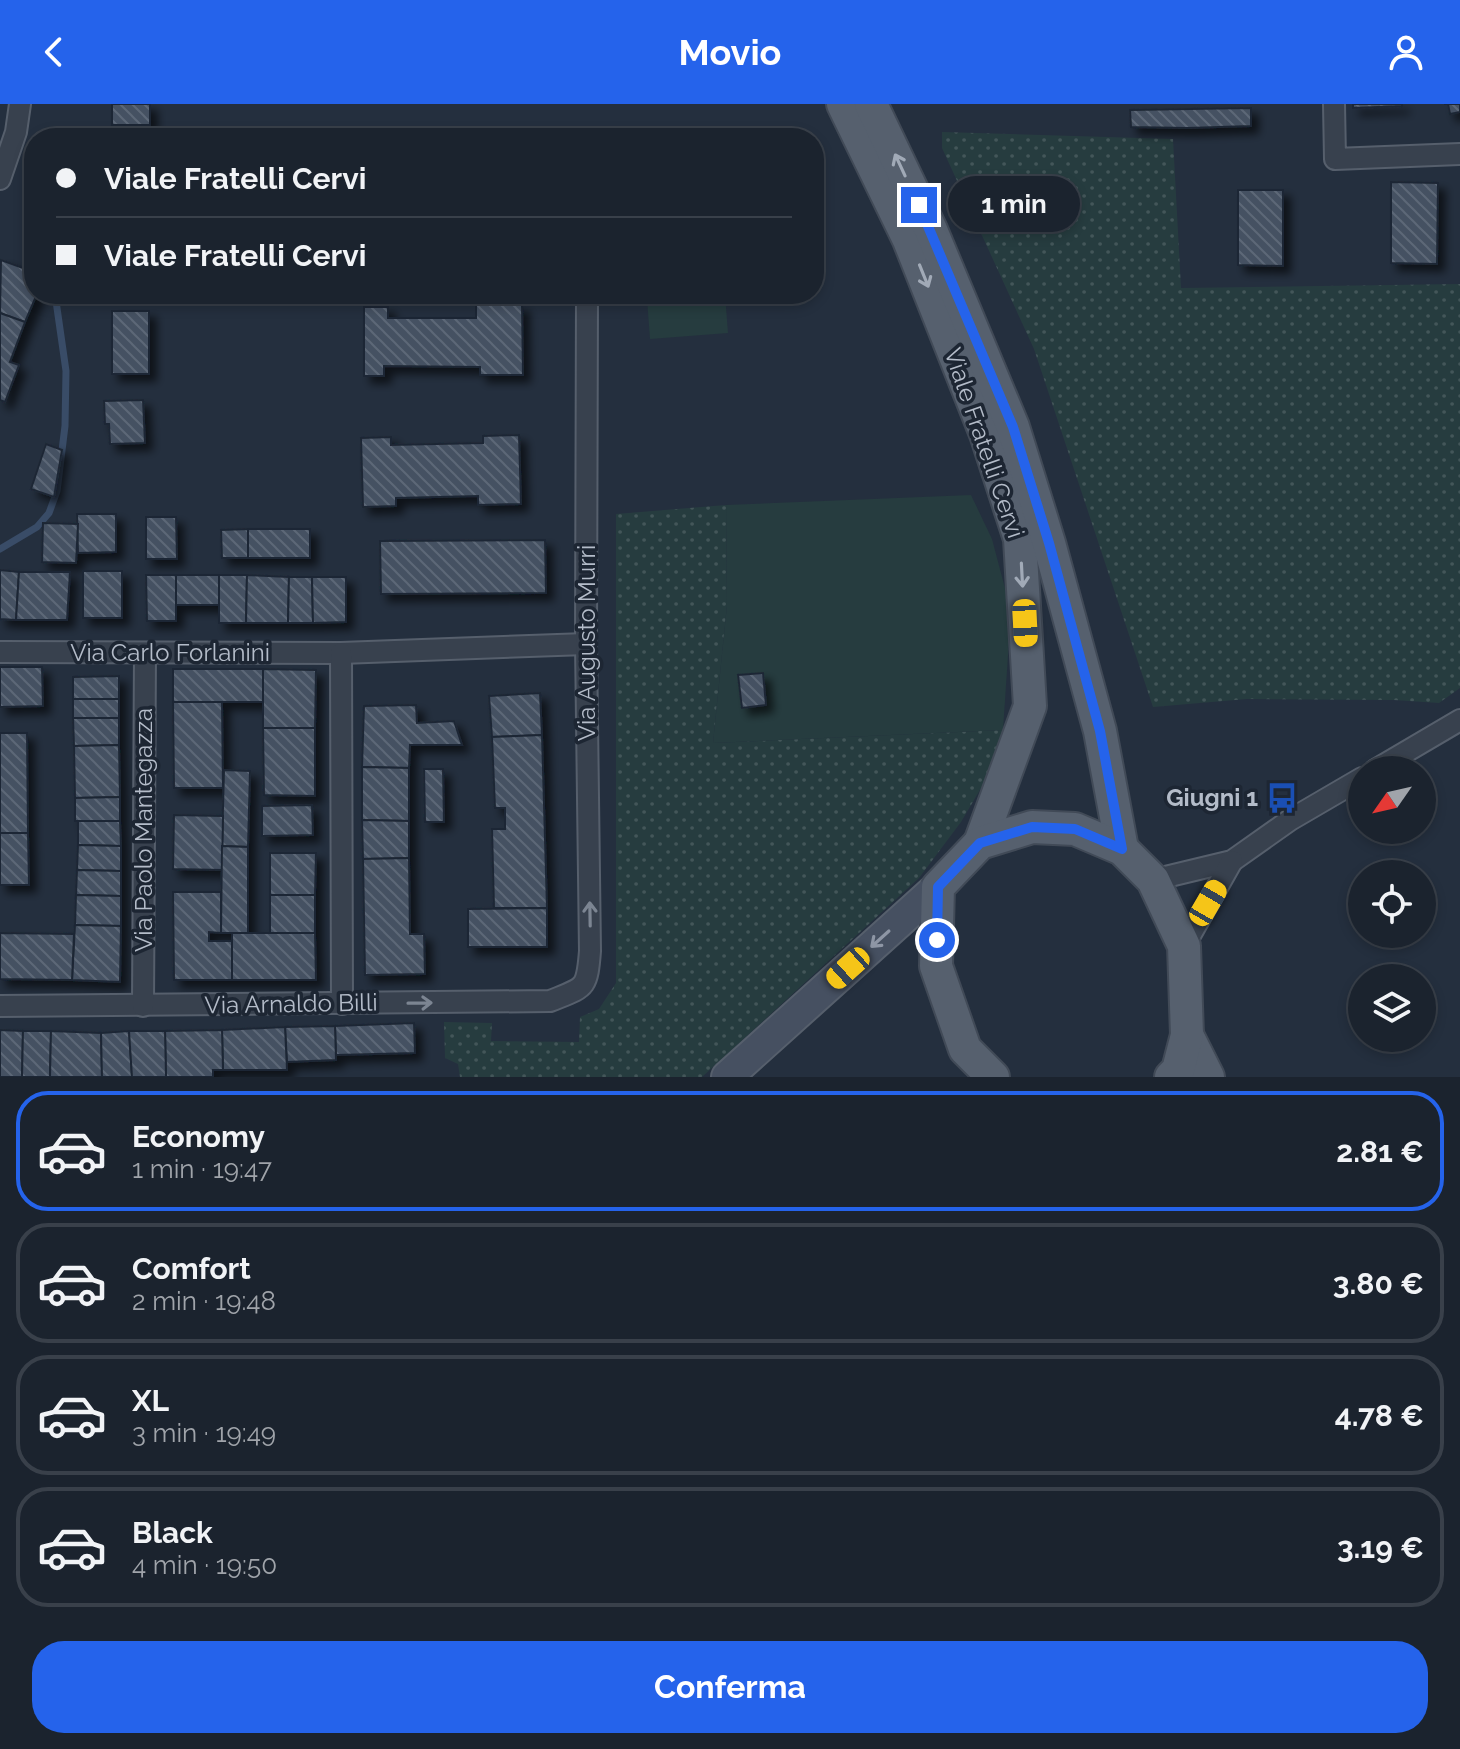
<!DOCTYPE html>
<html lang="it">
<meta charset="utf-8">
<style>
:root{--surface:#1b232e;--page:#242b36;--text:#f1f3f6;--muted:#a0a4aa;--line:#39404a;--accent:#2563eb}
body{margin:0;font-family:Raleway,sans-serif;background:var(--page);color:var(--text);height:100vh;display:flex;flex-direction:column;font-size:30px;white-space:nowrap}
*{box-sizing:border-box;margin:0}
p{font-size:26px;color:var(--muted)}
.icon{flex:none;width:44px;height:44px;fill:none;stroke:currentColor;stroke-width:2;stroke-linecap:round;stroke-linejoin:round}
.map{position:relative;height:973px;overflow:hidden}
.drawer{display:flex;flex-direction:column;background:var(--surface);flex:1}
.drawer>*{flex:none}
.guide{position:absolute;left:24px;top:24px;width:800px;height:176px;border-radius:32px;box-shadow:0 4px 12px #0003,0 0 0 2px var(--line);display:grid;align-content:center;height:176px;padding:0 32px;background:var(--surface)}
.needle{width:52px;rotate:236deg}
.controls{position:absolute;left:1348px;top:652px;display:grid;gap:16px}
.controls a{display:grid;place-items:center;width:88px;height:88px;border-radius:50%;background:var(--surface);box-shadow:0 4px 12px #0003,0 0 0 2px var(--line);font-size:40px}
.end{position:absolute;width:36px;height:36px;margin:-18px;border:10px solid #2563eb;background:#fff;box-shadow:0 0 0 4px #fff}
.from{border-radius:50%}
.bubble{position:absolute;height:56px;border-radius:28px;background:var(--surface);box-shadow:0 4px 12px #0003,0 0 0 2px var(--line);font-size:26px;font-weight:700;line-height:56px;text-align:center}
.car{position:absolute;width:24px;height:48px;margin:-24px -12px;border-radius:10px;box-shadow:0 0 6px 2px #0007;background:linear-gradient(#f5c518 24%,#345 0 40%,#f5c518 0 76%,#345 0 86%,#f5c518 0)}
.guide b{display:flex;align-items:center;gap:28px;height:76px;font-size:30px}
.guide b+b{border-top:2px solid var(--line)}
.guide i{width:20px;height:20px;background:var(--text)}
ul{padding:14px 0 0;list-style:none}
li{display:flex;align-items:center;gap:24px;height:120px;margin:0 16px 12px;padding:0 16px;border:4px solid var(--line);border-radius:32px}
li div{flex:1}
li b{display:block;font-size:30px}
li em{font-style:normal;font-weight:700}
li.on{border-color:var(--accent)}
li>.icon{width:72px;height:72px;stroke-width:1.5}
.primary-button{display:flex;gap:16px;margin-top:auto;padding:16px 32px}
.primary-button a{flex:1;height:92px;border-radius:32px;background:var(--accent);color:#fff;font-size:32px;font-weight:700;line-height:92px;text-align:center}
header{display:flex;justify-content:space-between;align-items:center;height:104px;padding:0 32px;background:var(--accent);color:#fff;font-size:36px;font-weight:700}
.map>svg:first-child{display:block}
</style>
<header><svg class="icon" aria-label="back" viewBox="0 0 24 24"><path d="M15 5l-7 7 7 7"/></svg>Movio<svg class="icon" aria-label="person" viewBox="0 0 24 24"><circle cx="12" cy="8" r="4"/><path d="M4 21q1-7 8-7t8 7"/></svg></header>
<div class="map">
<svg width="1460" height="973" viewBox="0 0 1460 973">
<defs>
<pattern id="grass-dots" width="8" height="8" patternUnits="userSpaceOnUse" patternTransform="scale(2)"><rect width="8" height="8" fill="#263c3f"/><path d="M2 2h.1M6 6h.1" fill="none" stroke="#435659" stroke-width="1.8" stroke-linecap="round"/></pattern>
<pattern id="building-back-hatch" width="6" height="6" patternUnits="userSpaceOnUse" patternTransform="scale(2)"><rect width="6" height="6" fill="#455162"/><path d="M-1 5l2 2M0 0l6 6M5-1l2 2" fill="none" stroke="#5d6877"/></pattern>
<filter id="shadow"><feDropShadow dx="7" dy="7" stdDeviation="4" flood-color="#0009"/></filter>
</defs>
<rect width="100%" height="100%" fill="#242f3e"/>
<g fill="url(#grass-dots)">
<polygon points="942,28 1173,35 1181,184 1460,180 1460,584 1439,599 1394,596 1247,595 1153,603 1034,245 942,44"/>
<polygon points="726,401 727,501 713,639 1003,626 984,679 961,718 919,774 702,973 460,973 458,960 445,954 444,918 492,919 491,937 579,938 580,913 599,905 616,879 616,410"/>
</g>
<g fill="#263c3f">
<polygon points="725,190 728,229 650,235 647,195"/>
<polygon points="971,391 992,435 1011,507 1003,626 713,639 727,501 726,401"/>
</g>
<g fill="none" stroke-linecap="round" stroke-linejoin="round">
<polyline stroke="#394c67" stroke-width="7" points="0,445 37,423 49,409 57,387 65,322 66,267 55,190"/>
</g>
<g fill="url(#building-back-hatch)" stroke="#1f2835" stroke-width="2" filter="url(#shadow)">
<rect x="112" y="0" width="38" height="21"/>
<polygon points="1353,0 1402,0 1402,2 1353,4"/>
<polygon points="1444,0 1460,0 1460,8 1450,10 1448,0"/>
<polygon points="1251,4 1251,22 1187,24 1131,23 1130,6"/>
<polygon points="1391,78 1438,79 1437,160 1391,159"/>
<polygon points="1238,86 1283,86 1283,162 1238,161"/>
<polygon points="1,156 34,168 34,190 37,190 25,218 0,209"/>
<polygon points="476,201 522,201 523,271 480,271 480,263 384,262 384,272 364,272 364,203 388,203 388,214 476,214"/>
<rect x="112" y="207" width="37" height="63"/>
<polygon points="0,209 25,218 10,258 19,261 5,298 0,296"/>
<polygon points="143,296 145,339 110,340 109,320 105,320 104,297"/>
<polygon points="519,331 521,400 478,401 478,392 396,394 396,402 363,403 361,334 391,333 391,341 483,339 483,332"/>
<polygon points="46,340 62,346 54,393 31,385"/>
<polygon points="77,410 116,410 116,448 78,449"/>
<polygon points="146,413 176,413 177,455 146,455"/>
<polygon points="43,419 78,420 76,459 42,458"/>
<rect x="248" y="425" width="62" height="29"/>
<polygon points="248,425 248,454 222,454 221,426"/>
<polygon points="545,436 546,489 381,490 380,437"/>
<polygon points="0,466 19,468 16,516 0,515"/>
<rect x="83" y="467" width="39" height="47"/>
<polygon points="19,468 70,468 67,516 16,516"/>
<polygon points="146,471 176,471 176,517 147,517"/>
<rect x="176" y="471" width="43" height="30"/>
<polygon points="219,471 247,471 246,519 219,519"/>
<polygon points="247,471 289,473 288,519 246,519"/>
<polygon points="289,473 312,473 313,519 288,519"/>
<polygon points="312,473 346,473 346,518 313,519"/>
<polygon points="0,563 42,563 43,602 0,603"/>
<rect x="173" y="565" width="90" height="33"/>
<polygon points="263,565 316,566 315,624 263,624"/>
<polygon points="763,569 766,601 742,604 738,571"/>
<polygon points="119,572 119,595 73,595 73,573"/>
<polygon points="540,589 542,631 492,633 489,592"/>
<rect x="73" y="595" width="46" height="19"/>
<polygon points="173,598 222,598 223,684 174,684"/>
<polygon points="416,601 417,619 454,617 462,641 410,641 409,664 362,663 364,602"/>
<polygon points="73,614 119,614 119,641 74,642"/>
<polygon points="263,624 315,624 315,692 264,691"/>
<polygon points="0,629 27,629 28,729 0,729"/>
<polygon points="542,631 547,804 494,804 492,725 505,725 505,704 495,704 492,633"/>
<polygon points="119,641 120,693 75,694 74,642"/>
<polygon points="362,663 409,664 409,717 362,716"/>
<polygon points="424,665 443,665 444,718 425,718"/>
<polygon points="224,666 250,667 248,743 222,742"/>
<polygon points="120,693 120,717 75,717 75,694"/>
<polygon points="312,701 313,731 262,732 262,702"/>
<polygon points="174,711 223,712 222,766 173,765"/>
<polygon points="362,716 409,717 409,754 363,755"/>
<polygon points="78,717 120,717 121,742 78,741"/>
<polygon points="0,729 28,729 29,781 0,781"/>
<polygon points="78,741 121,742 121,767 77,766"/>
<polygon points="222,742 248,743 248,829 221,829"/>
<polygon points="270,749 316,749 315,791 270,791"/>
<polygon points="409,754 410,830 424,830 425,870 365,871 363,755"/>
<polygon points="77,766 121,767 121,792 76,791"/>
<polygon points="173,788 221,788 221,829 209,828 209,837 232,837 232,876 174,876"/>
<polygon points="76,791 121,792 121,822 75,821"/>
<rect x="270" y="791" width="45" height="38"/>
<polygon points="547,804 547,843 468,843 468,805"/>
<polygon points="75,821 121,822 120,878 72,876"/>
<polygon points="0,829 74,830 72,876 0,875"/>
<polygon points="232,829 315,829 316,876 232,876"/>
<polygon points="414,919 415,949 336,951 335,922"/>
<polygon points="335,922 336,956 287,958 285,923"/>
<polygon points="285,923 287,966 223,966 222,926"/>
<polygon points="0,926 23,927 22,973 0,973"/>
<polygon points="222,926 223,966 213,966 213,973 166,973 165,927"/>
<polygon points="23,927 51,927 50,973 22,973"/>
<polygon points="51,927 101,929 102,973 50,973"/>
<polygon points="129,927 132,973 102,973 101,929"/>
<polygon points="129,927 165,927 166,973 132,973"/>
</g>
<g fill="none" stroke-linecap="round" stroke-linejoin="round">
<defs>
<g id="street">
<polyline points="1334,0 1335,55 1460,50"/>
<polyline points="0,75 16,28 20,0"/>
<polyline points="0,548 341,549 586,540"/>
<polyline points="341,549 342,900"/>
<polyline points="1375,666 1460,616"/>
<polyline points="1153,776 1232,757 1290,716 1362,674"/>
<polyline points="1184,842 1232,757"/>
<path d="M 0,902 L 550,897 C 585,883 587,886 590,847 L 586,540 L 587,190"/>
<polyline points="143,902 145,549"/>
</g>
<polyline id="secondary" points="727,973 938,783"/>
<g id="primary">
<polyline points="843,0 909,136 986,330 1020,435 1030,602 980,739"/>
<polyline points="871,0 931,126 1013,323 1049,439 1100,627 1122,745"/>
<polyline points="1187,931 1208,973"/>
<polyline points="993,973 965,945 936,862 938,783 980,739 1032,723 1075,725 1122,745 1153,776 1184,842 1187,931 1178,966 1171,973"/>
</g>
</defs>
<use href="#street" stroke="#565f6c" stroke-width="24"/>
<use href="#secondary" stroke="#565f6c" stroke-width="34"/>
<use href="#primary" stroke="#414a57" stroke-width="36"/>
<use href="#street" stroke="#38414e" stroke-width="20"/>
<use href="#secondary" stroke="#465061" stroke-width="30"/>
<use href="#primary" stroke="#56606e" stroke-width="32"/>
</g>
<defs><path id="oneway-shaft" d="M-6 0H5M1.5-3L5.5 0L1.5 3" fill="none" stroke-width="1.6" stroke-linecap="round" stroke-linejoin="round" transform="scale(2)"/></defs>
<g stroke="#a1aab7">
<use href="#oneway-shaft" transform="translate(900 61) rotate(-115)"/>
<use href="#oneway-shaft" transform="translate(924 172) rotate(68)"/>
<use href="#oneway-shaft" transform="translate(1022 471) rotate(87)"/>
</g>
<g stroke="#7c8592">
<use href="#oneway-shaft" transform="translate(590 810) rotate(-91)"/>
<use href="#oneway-shaft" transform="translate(420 899) rotate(-1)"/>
</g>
<use stroke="#8e96a5" href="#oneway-shaft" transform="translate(880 835) rotate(138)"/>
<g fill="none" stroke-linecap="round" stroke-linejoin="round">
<polyline stroke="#2563eb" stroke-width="10" points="919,101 1013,323 1049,439 1100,627 1122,745 1075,725 1032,723 980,739 938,783 937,836"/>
</g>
<defs>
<symbol id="bus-bare" viewBox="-9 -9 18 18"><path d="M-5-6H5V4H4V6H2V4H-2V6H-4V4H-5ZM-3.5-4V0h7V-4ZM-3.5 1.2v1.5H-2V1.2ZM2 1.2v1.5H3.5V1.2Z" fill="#1a4fb4" stroke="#1d2633" stroke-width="2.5" paint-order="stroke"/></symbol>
</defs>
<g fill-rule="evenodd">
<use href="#bus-bare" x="1260" y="672" width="44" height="44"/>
</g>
<g text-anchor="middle" stroke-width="7" stroke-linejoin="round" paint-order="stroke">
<g font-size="24" fill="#b4bcc9" stroke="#1d2633">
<text transform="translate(984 339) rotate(71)" y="8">Viale Fratelli Cervi</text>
<text transform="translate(587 539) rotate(-90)" y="8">Via Augusto Murri</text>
<text x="170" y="557">Via Carlo Forlanini</text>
<text transform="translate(144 726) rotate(-90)" y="8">Via Paolo Mantegazza</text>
<text transform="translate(291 900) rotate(-1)" y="8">Via Arnaldo Billi</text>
</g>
<g font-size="24" font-weight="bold" fill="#b4bcc9" stroke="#1d2633" text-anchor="end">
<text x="1258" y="702">Giugni 1</text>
</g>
</g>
</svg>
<div class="controls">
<a><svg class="needle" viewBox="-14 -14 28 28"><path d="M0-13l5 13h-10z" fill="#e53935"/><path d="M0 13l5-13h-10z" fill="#a0a4aa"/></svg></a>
<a><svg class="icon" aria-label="locate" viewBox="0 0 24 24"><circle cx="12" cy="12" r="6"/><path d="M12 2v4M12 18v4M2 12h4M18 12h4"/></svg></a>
<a><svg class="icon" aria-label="layers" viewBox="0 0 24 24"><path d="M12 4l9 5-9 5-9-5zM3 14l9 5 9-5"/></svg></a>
</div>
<i class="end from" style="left:937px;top:836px"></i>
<i class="end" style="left:919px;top:101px"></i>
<div class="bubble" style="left:948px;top:72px;width:132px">1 min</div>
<i class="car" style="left:1025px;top:519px;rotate:177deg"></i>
<i class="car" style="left:1208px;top:799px;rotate:30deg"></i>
<i class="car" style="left:848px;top:864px;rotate:228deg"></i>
<div class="guide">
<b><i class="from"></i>Viale Fratelli Cervi</b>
<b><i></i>Viale Fratelli Cervi</b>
</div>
</div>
<section class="drawer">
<ul>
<li class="on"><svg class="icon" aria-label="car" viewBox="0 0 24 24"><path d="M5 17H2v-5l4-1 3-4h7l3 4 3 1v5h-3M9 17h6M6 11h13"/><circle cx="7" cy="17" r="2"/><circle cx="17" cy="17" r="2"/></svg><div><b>Economy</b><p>1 min · 19:47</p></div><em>2.81 €</em></li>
<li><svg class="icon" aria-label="car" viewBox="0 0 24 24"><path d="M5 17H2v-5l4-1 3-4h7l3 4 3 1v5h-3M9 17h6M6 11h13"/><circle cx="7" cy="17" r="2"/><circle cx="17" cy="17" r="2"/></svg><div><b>Comfort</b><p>2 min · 19:48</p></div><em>3.80 €</em></li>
<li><svg class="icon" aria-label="car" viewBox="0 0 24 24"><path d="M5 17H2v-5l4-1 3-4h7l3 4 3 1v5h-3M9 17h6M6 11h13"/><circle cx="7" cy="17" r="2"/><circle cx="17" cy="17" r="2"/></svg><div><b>XL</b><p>3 min · 19:49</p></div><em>4.78 €</em></li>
<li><svg class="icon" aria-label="car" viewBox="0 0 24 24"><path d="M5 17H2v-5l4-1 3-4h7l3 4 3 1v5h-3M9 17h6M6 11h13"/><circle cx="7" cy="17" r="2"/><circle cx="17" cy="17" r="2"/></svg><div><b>Black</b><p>4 min · 19:50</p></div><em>3.19 €</em></li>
</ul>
<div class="primary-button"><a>Conferma</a></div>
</section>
